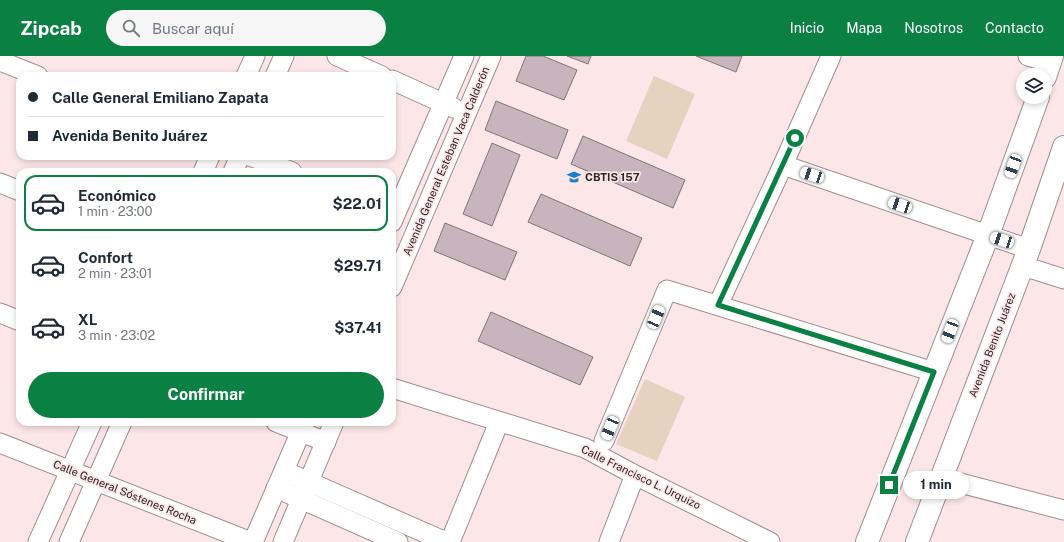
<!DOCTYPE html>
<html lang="es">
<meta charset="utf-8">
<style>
:root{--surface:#fff;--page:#f6f6f7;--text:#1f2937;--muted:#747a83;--line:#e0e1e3;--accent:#0b8043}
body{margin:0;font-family:"Public Sans",sans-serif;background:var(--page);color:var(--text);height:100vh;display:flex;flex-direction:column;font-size:15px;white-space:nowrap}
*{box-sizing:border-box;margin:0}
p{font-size:13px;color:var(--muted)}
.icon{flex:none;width:22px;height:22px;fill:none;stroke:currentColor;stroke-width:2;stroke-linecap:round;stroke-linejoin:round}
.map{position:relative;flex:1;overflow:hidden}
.details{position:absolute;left:16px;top:112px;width:380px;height:258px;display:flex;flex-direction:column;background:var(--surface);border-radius:12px;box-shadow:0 2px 6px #0003}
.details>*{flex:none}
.guide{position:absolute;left:16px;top:16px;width:380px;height:88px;border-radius:12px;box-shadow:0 2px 6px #0003;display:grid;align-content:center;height:88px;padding:0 12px;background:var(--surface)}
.tools{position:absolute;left:1016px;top:12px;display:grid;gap:8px}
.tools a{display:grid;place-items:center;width:36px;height:36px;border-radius:50%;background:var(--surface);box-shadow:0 2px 6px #0003;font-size:20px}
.end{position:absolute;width:18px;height:18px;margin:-9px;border:5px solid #0b8043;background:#fff;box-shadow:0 0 0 2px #fff}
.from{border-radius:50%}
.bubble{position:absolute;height:28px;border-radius:14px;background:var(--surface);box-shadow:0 2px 6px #0003;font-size:13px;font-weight:700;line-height:28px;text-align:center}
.car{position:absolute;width:12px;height:24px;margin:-12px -6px;border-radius:5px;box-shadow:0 0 3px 1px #0007;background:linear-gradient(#fff 24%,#345 0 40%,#fff 0 76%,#345 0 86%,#fff 0)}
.guide b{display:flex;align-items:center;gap:14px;height:38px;font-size:15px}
.guide b+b{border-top:1px solid var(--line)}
.guide i{width:10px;height:10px;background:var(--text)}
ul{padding:7px 0 0;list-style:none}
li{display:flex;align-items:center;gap:12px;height:56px;margin:0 8px 6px;padding:0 4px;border:2px solid transparent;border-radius:12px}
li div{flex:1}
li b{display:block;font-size:15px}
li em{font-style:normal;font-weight:700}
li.active{border-color:var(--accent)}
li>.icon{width:36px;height:36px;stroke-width:1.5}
.primary-button{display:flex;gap:8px;margin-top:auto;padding:8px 12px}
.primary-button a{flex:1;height:46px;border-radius:24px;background:var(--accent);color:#fff;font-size:16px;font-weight:700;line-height:46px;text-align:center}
header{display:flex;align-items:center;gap:24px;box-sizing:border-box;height:56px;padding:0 20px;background:var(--accent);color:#fff}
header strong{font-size:19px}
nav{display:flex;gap:22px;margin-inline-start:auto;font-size:14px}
.search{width:280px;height:36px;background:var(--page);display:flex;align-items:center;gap:10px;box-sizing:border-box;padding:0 14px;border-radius:22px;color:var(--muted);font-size:15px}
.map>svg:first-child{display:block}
</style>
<header>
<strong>Zipcab</strong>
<div class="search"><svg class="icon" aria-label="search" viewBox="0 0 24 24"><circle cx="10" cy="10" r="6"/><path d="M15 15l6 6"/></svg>Buscar aquí</div>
<nav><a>Inicio</a><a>Mapa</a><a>Nosotros</a><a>Contacto</a></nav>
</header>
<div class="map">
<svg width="1064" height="486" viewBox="0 0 1064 486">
<rect width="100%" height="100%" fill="#fde6e8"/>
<g fill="#e7d1bf">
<polygon points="654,20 695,38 667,103 626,85"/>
<polygon points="645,323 685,341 657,405 616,388"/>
</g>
<g fill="#c7b4bd" stroke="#84727b">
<polygon points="526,0 543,0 577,14 564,44 516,25"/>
<polygon points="567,0 591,0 588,8"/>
<polygon points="696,0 742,0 736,16"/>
<polygon points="496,45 568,74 557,103 485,74"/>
<polygon points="583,80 685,124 673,152 571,108"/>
<polygon points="492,87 520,99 492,170 463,158"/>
<polygon points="541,138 642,182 630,210 528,166"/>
<polygon points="445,167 517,196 505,224 434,195"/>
<polygon points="491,256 593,301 580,329 478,285"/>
</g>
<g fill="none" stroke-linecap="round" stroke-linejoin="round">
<defs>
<g id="minor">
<polyline points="337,0 382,20"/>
<polyline points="1028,0 1050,6"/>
<polyline points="0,5 38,20"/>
<polyline points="246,20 255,0"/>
<polyline points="275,20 284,0"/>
<polyline points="392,24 454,52"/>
<polyline points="250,100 292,116"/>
<polyline points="783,109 1029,193"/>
<polyline points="203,116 210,100"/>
<polyline points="233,116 240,100"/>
<polyline points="0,127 20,135"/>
<polyline points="392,166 464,0"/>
<polyline points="1023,210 1064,223"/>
<polyline points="392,231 491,0"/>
<polyline points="718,249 783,109 831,0"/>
<polyline points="0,257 20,265"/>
<polyline points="392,332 585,392 635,419 770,486"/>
<polyline points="276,366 326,386"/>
<polyline points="604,385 667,234 934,316"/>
<polyline points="0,387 251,486"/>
<polyline points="284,415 446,486"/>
<polyline points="941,422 1064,454"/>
<polyline points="276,432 398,486"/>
<polyline points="38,486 92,366"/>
<polyline points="69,486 122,366"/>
<polyline points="253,486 305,366"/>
<polyline points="283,486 334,366"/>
<polyline points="450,486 499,366"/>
<polyline points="609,486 635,419"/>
</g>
<g id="major">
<polyline points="1045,21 1052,0"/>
<polyline points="867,486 988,179 1038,41"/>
<polyline points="917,486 1029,193 1064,91"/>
</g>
</defs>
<use href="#minor" stroke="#a28d8f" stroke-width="21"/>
<use href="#major" stroke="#a28d8f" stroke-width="24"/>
<use href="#minor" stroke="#fff" stroke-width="19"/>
<use href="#major" stroke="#fff" stroke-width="22"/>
</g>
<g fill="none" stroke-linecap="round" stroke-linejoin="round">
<polyline stroke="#0b8043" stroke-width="5" points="795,82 718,249 934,316 889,429"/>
</g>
<defs>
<symbol id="university-bare" viewBox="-9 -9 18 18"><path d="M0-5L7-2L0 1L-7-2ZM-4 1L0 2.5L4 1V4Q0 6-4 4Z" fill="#1c81cc" stroke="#fde6e8" stroke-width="2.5" paint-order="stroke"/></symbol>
</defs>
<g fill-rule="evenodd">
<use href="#university-bare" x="564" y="111" width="20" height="20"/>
</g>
<g text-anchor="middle" stroke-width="3.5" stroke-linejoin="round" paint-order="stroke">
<g font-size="11" fill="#2d2525" stroke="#fde6e8">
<text transform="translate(446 105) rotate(-67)" y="4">Avenida General Esteban Vaca Calderón</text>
<text transform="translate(992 289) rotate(-69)" y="4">Avenida Benito Juárez</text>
<text transform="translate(641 421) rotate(26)" y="4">Calle Francisco L. Urquizo</text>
<text transform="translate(125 436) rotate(22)" y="4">Calle General Sóstenes Rocha</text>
</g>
<g font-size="11" font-weight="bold" fill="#2d2525" stroke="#fde6e8" text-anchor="start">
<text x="585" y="125">CBTIS 157</text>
</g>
</g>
</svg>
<div class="tools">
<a><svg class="icon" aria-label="layers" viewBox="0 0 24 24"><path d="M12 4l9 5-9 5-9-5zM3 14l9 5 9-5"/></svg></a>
</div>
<i class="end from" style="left:795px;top:82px"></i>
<i class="end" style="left:889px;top:429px"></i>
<div class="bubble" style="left:903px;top:415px;width:66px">1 min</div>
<i class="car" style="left:1013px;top:110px;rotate:200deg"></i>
<i class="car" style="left:812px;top:119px;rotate:288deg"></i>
<i class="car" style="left:900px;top:149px;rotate:289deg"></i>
<i class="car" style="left:1002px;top:184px;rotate:288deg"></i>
<i class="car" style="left:656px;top:261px;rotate:23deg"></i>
<i class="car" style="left:950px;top:275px;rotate:201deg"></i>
<i class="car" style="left:610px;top:372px;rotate:203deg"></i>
<div class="guide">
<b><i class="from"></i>Calle General Emiliano Zapata</b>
<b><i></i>Avenida Benito Juárez</b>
</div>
<section class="details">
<ul>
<li class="active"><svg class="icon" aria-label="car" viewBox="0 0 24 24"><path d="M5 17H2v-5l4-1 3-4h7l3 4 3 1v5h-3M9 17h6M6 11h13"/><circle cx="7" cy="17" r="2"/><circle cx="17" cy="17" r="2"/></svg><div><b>Económico</b><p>1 min · 23:00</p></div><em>$22.01</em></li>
<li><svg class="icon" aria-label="car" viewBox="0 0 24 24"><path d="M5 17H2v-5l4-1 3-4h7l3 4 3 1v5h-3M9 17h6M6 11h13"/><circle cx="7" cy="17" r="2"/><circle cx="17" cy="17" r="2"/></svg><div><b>Confort</b><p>2 min · 23:01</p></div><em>$29.71</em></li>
<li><svg class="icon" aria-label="car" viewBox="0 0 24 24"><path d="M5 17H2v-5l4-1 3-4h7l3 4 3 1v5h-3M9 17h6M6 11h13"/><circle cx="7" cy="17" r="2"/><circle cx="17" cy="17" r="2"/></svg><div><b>XL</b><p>3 min · 23:02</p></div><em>$37.41</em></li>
</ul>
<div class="primary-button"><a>Confirmar</a></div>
</section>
</div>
